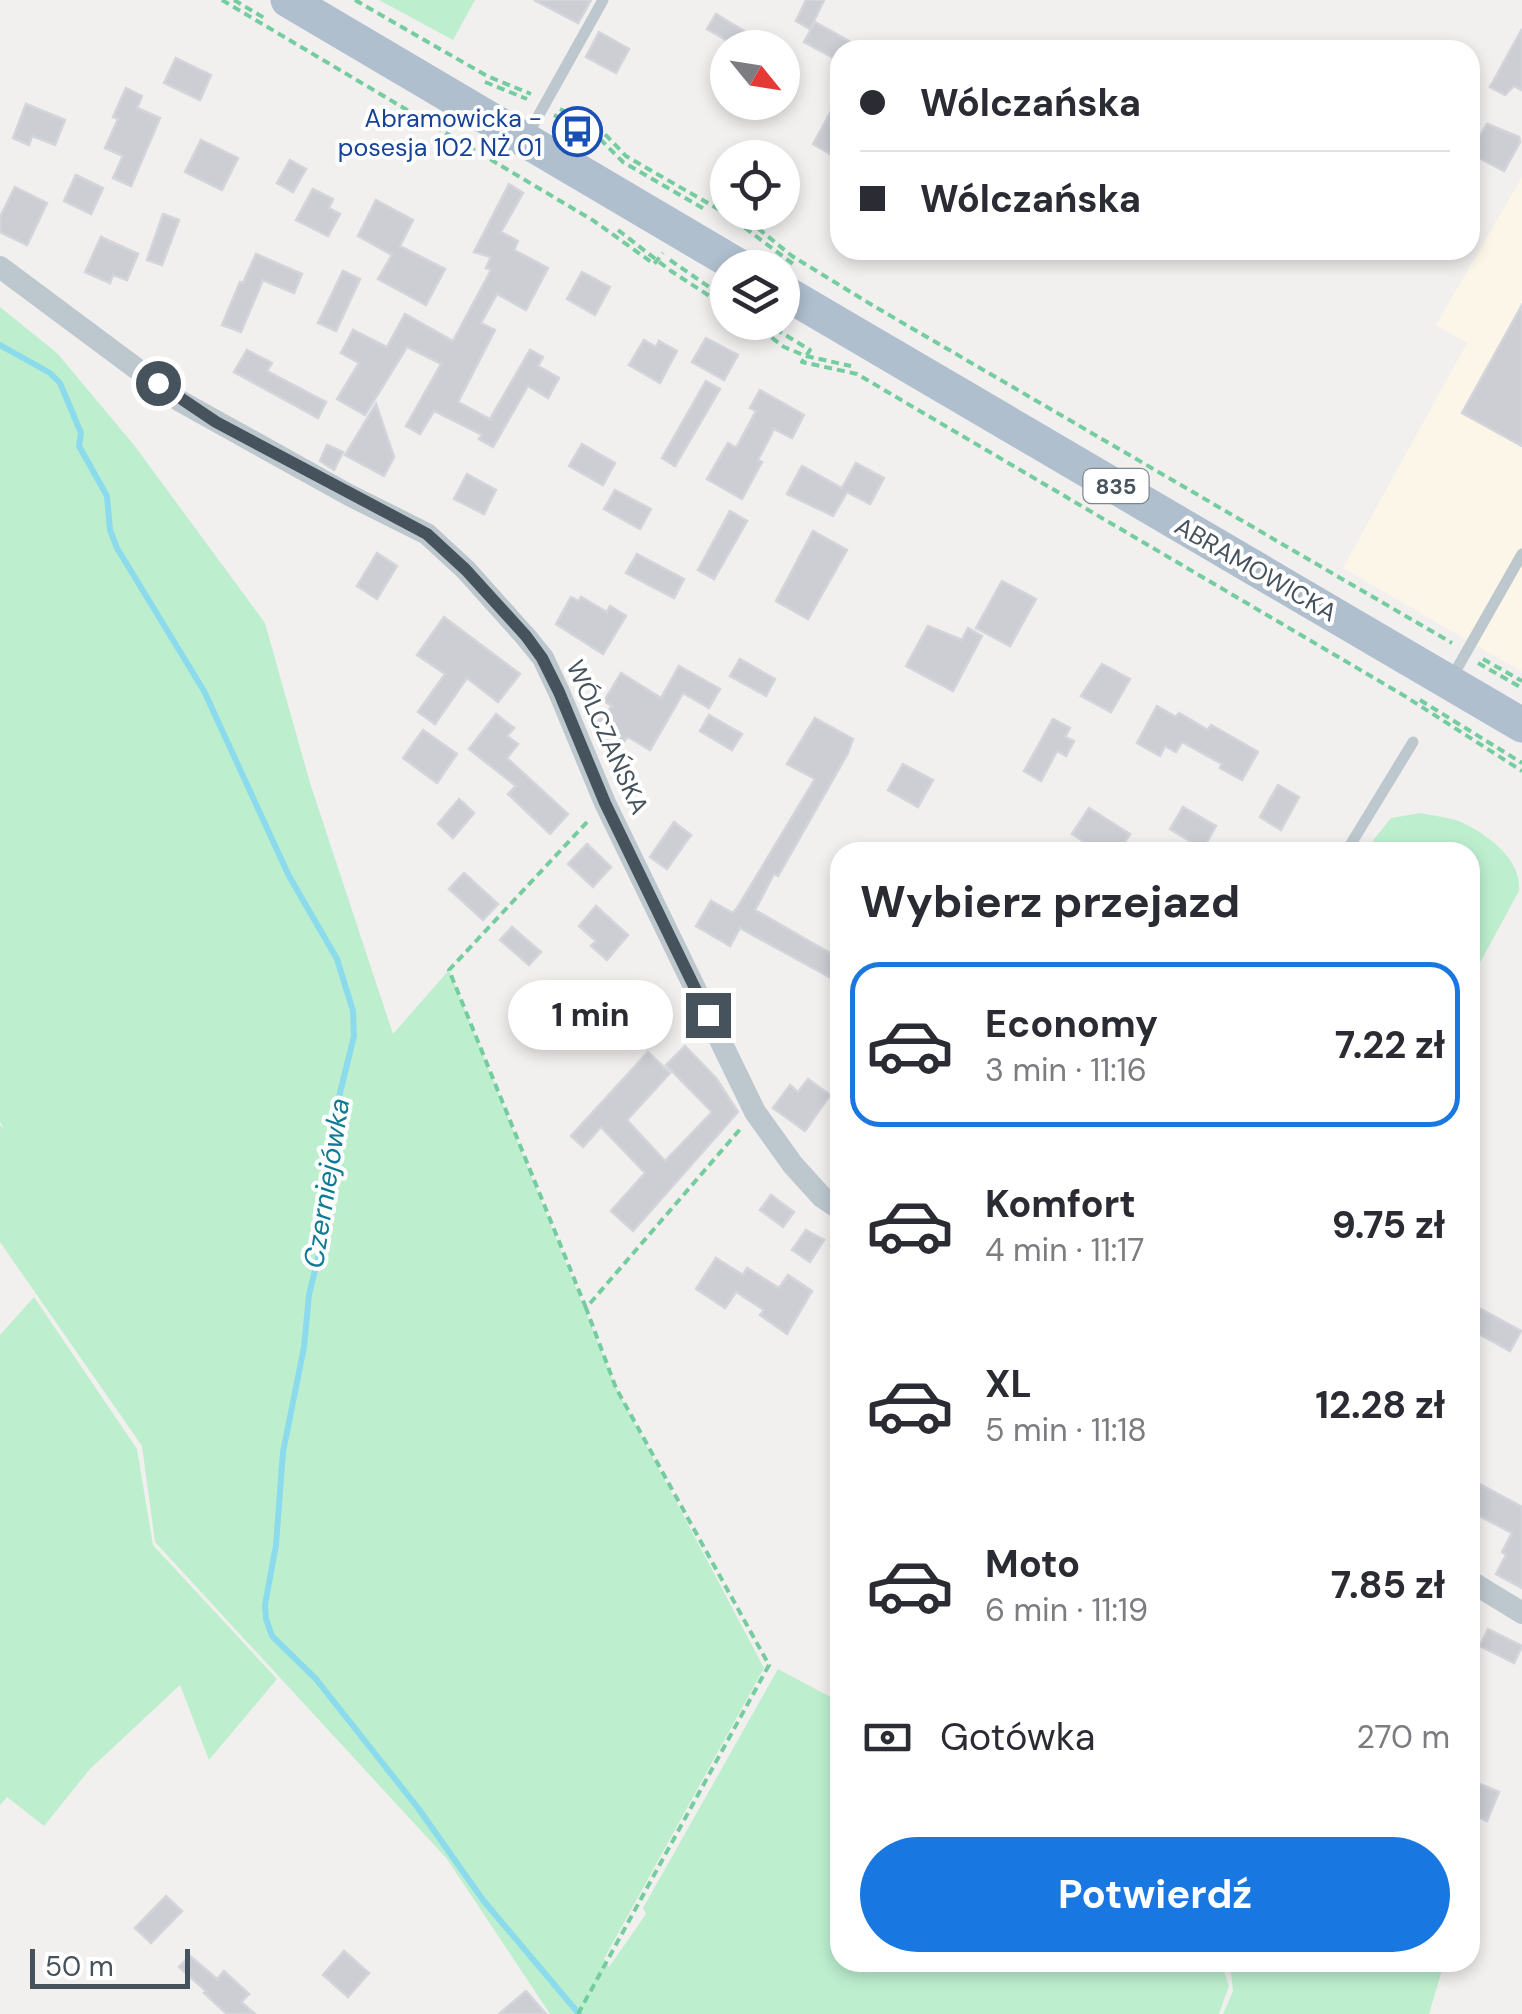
<!DOCTYPE html>
<html lang="pl">
<meta charset="utf-8">
<style>
:root{--surface:#fff;--page:#f2f2f3;--text:#2b2b33;--muted:#7c7c81;--line:#e1e1e2;--accent:#1977e1}
body{margin:0;font-family:"DM Sans",sans-serif;background:var(--page);color:var(--text);height:100vh;display:flex;flex-direction:column;font-size:38px;white-space:nowrap}
*{box-sizing:border-box;margin:0}
p{font-size:32px;color:var(--muted)}
.icon{flex:none;width:55px;height:55px;fill:none;stroke:currentColor;stroke-width:2;stroke-linecap:round;stroke-linejoin:round}
.map{position:relative;flex:1;overflow:hidden}
.panel{position:absolute;left:830px;top:842px;width:650px;height:1130px;display:flex;flex-direction:column;background:var(--surface);border-radius:30px;box-shadow:0 5px 15px #0003}
.panel>*{flex:none}
.banner{position:absolute;left:830px;top:40px;width:650px;height:220px;border-radius:30px;box-shadow:0 5px 15px #0003;display:grid;align-content:center;height:220px;padding:0 30px;background:var(--surface)}
.needle{width:65px;rotate:120deg}
.tools{position:absolute;left:710px;top:30px;display:grid;gap:20px}
.tools a{display:grid;place-items:center;width:90px;height:90px;border-radius:50%;background:var(--surface);box-shadow:0 5px 15px #0003;font-size:50px}
.scale{position:absolute;left:30px;bottom:25px;width:160px;box-sizing:border-box;padding-left:10px;border:5px solid #47535c;border-top:0;font-size:28px;line-height:35px;white-space:nowrap;color:#47535c;-webkit-text-stroke:8px #fff;paint-order:stroke}
.end{position:absolute;width:45px;height:45px;margin:-22px;border:12px solid #47535c;background:#fff;box-shadow:0 0 0 5px #fff}
.from{border-radius:50%}
.bubble{position:absolute;height:70px;border-radius:35px;background:var(--surface);box-shadow:0 5px 15px #0003;font-size:32px;font-weight:700;line-height:70px;text-align:center}
.banner b{display:flex;align-items:center;gap:35px;height:95px;font-size:38px}
.banner b+b{border-top:2px solid var(--line)}
.banner i{width:25px;height:25px;background:var(--text)}
ul{padding:0;list-style:none}
li{display:flex;align-items:center;gap:30px;height:165px;margin:0 20px 15px;padding:0 10px;border:5px solid transparent;border-radius:30px}
li div{flex:1}
li b{display:block;font-size:38px}
li em{font-style:normal;font-weight:700}
li.current{border-color:var(--accent)}
li>.icon{width:90px;height:90px;stroke-width:1.5}
h2{padding:0 30px;font-size:45px;line-height:120px}
.pay{display:flex;align-items:center;gap:25px;height:110px;padding:0 30px;font-size:38px}
.pay p{margin-inline-start:auto}
.button{display:flex;gap:20px;margin-top:auto;padding:20px 30px}
.button a{flex:1;height:115px;border-radius:60px;background:var(--accent);color:#fff;font-size:40px;font-weight:700;line-height:115px;text-align:center}
.map>svg:first-child{display:block}
</style>
<div class="map">
<svg width="1522" height="2014" viewBox="0 0 1522 2014">
<rect width="100%" height="100%" fill="#f2efef"/>
<polygon fill="#fcf6e9" points="1522,177 1522,672 1343,568 1467,343 1436,325"/>
<g fill="#bdefcf">
<polygon points="379,0 475,0 453,40"/>
<polygon points="0,307 57,353 134,445 265,623 310,783 393,1034 449,970 616,1388 764,1668 604,1959 609,1967 646,1914 643,1908 778,1669 840,1702 840,1962 1221,1963 1229,1986 1219,2014 550,2014 447,1859 155,1542 142,1446 0,1242 0,1125 4,1129 0,1122"/>
<path d="M 1421,813 C 1433,816 1449,817 1461,822 C 1487,834 1522,859 1519,891 L 1470,981 L 1470,852 L 1364,852 L 1391,818 Z"/>
<polygon points="34,1297 137,1449 153,1545 277,1679 209,1760 180,1685 90,1769 44,1826 7,1797 0,1805 0,1335"/>
<polygon points="1230,1963 1230,1962 1444,1963 1429,2014 1223,2014 1233,1991"/>
</g>
<g fill="none" stroke-linecap="round" stroke-linejoin="round">
<polyline stroke="#8bdbec" stroke-width="6" points="0,345 50,373 60,383 81,433 79,446 107,496 110,530 117,548 204,691 289,876 337,959 353,1011 354,1036 335,1113 320,1250 309,1295 304,1347 283,1452 276,1545 265,1605 266,1619 272,1636 316,1679 418,1808 483,1900 579,2014"/>
</g>
<g fill="#ccced4" stroke="#d3d5db" stroke-width="2.5">
<polygon points="534,0 591,0 578,23"/>
<polygon points="806,0 824,0 810,29 796,21"/>
<polygon points="716,14 744,31 735,45 707,29"/>
<polygon points="815,22 849,41 845,50 840,50 839,61 804,42"/>
<polygon points="1522,29 1522,90 1514,86 1505,95 1490,87"/>
<polygon points="599,32 629,49 616,73 586,57"/>
<polygon points="176,58 211,75 200,100 164,83"/>
<polygon points="126,88 142,96 137,108 160,118 131,186 113,178 123,156 105,148 118,119 113,117"/>
<polygon points="840,95 840,145 834,156 813,144"/>
<polygon points="26,104 65,120 55,145 32,136 29,145 13,138"/>
<polygon points="1487,124 1519,137 1520,142 1504,171 1470,153"/>
<polygon points="201,140 238,158 222,190 185,172"/>
<polygon points="290,160 306,169 293,192 277,183"/>
<polygon points="76,175 103,188 91,214 64,201"/>
<polygon points="509,184 523,193 501,232 518,241 514,250 548,268 526,310 497,294 481,323 495,330 458,402 490,419 530,350 543,357 538,366 559,378 548,398 528,386 493,447 479,439 482,435 434,411 420,434 406,426 441,364 407,347 365,415 337,399 359,363 341,353 353,330 387,347 405,314 453,341 491,270 486,268 491,257 474,252"/>
<polygon points="15,187 47,203 27,245 0,232 0,217"/>
<polygon points="313,189 333,199 329,208 340,214 328,236 296,220"/>
<polygon points="376,200 413,220 400,246 445,269 426,305 378,279 392,255 358,236"/>
<polygon points="163,214 179,220 162,265 147,260"/>
<polygon points="101,237 138,254 127,280 113,275 110,283 85,272"/>
<polygon points="256,254 302,274 294,293 263,280 241,332 222,325 240,282 243,283"/>
<polygon points="343,271 360,279 336,331 318,323"/>
<polygon points="582,272 610,287 595,315 567,299"/>
<polygon points="1522,305 1522,446 1462,413"/>
<polygon points="706,338 738,355 724,380 692,362"/>
<polygon points="644,340 656,347 659,341 677,351 660,383 629,365"/>
<polygon points="247,350 272,363 267,371 326,402 318,418 234,372"/>
<polygon points="706,381 720,389 675,466 662,458"/>
<polygon points="760,390 804,415 792,438 774,429 758,460 762,462 742,499 707,479 728,443 736,448 756,411 750,408"/>
<polygon points="376,404 394,457 384,476 345,455"/>
<polygon points="582,444 615,463 603,485 569,466"/>
<polygon points="327,445 343,452 334,470 320,461"/>
<polygon points="856,463 884,478 870,504 847,492 833,516 787,494 802,466 842,488"/>
<polygon points="467,474 496,490 484,514 454,499"/>
<polygon points="615,490 651,509 640,529 604,509"/>
<polygon points="730,511 747,521 714,579 698,570"/>
<polygon points="813,531 847,550 808,619 776,601"/>
<polygon points="377,553 397,566 377,599 357,586"/>
<polygon points="637,554 684,579 674,598 626,573"/>
<polygon points="1002,581 1036,599 1010,646 976,628"/>
<polygon points="571,597 579,601 581,597 607,612 610,606 626,616 603,654 556,624"/>
<polygon points="444,617 520,674 498,702 467,678 435,724 418,712 445,674 417,655"/>
<polygon points="928,626 962,640 968,628 982,636 953,691 906,666"/>
<polygon points="740,659 775,679 766,696 730,676"/>
<polygon points="1102,664 1130,679 1111,712 1081,696"/>
<polygon points="679,666 720,689 709,708 683,693 650,750 628,737 617,749 592,727 612,706 604,701 621,673 661,698"/>
<polygon points="1157,706 1176,717 1179,713 1208,730 1211,725 1258,752 1242,780 1220,768 1222,764 1182,742 1176,752 1165,746 1160,756 1137,743"/>
<polygon points="496,714 514,728 507,736 518,744 507,758 568,814 550,834 508,794 516,786 469,749"/>
<polygon points="709,715 742,734 732,750 700,731"/>
<polygon points="815,718 853,739 848,753 778,876 774,874 755,910 840,959 840,983 740,928 730,946 696,926 711,901 733,913 739,905 815,779 787,764"/>
<polygon points="1053,719 1070,728 1065,737 1074,741 1066,756 1057,751 1041,781 1024,771"/>
<polygon points="423,730 457,754 437,783 403,758"/>
<polygon points="903,764 933,780 918,807 888,790"/>
<polygon points="1278,785 1299,797 1281,830 1260,817"/>
<polygon points="459,799 474,813 453,838 438,824"/>
<polygon points="1183,807 1216,826 1203,849 1170,829"/>
<polygon points="1089,808 1130,834 1118,852 1099,852 1072,834"/>
<polygon points="674,822 691,835 667,869 650,857"/>
<polygon points="587,844 611,867 593,887 568,864"/>
<polygon points="464,873 498,904 483,920 449,889"/>
<polygon points="596,906 628,935 607,960 591,946 596,941 579,926"/>
<polygon points="512,927 541,952 529,965 500,940"/>
<polygon points="685,1046 716,1078 738,1112 633,1231 611,1211 645,1173 601,1127 583,1147 571,1136 648,1052 670,1073 627,1120 665,1161 712,1112 666,1065"/>
<polygon points="808,1079 830,1095 805,1131 773,1108 790,1085 798,1092"/>
<polygon points="771,1195 794,1212 783,1227 760,1210"/>
<polygon points="806,1230 824,1240 810,1262 792,1250"/>
<polygon points="716,1258 743,1275 747,1268 779,1288 788,1275 812,1291 787,1334 760,1315 764,1310 736,1292 725,1308 696,1289"/>
<polygon points="1470,1303 1521,1331 1510,1351 1470,1329"/>
<polygon points="1476,1482 1522,1507 1522,1588 1496,1574 1506,1555 1502,1552 1512,1533 1470,1511 1470,1493"/>
<polygon points="1488,1629 1522,1646 1514,1663 1480,1646"/>
<polygon points="1470,1780 1499,1792 1487,1821 1470,1813"/>
<polygon points="166,1896 182,1911 151,1943 135,1928"/>
<polygon points="344,1951 369,1973 348,1997 323,1975"/>
<polygon points="190,1956 217,1979 224,1971 249,1994 241,2002 255,2014 227,2014 204,1993 206,1991 179,1967"/>
<polygon points="526,1991 546,2014 499,2014"/>
</g>
<g fill="none" stroke-linecap="round" stroke-linejoin="round">
<g stroke="#75cd9f" stroke-width="4" stroke-dasharray="8 5" stroke-linecap="butt">
<polyline points="222,0 594,221 654,264 663,253"/>
<polyline points="234,0 266,19"/>
<polyline points="355,0 487,76 531,94"/>
<polyline points="485,82 527,99"/>
<polyline points="560,109 601,130 626,156 725,213 796,266"/>
<polyline points="554,115 597,136 623,162 706,210"/>
<polyline points="714,197 728,205"/>
<polyline points="738,212 792,256 872,305 1452,643"/>
<polyline points="618,230 671,271 728,308"/>
<polyline points="670,260 728,300"/>
<polyline points="751,322 784,347 806,356 851,366"/>
<polyline points="764,322 810,350 802,362 857,374 1403,695 1522,771"/>
<polyline points="1483,659 1522,681"/>
<polyline points="1478,663 1522,688"/>
<polyline points="1420,700 1522,763"/>
<polyline points="586,1308 449,970 589,820"/>
<polyline points="578,2014 769,1665 616,1388 586,1308 742,1127"/>
</g>
<g stroke="#bdc7ce" stroke-width="11">
<polyline points="527,136 603,0"/>
<polyline points="1451,679 1522,554"/>
<polyline points="1346,852 1413,742"/>
</g>
<g stroke="#bdc7ce" stroke-width="22">
<polyline points="0,267 180,401 349,495 427,534 466,570 526,637 543,658 559,692 605,803 755,1112 793,1165 822,1197 840,1209"/>
<polyline points="1470,1581 1522,1613"/>
</g>
<g stroke="#afbfce" stroke-width="35">
<polyline points="288,0 742,268"/>
<polyline points="782,291 1522,725"/>
</g>
</g>
<g fill="none" stroke-linecap="round" stroke-linejoin="round">
<polyline stroke="#47535c" stroke-width="12" points="158,383 216,422 427,534 466,570 526,636 542,658 559,692 605,803 708,1015"/>
</g>
<defs>
<symbol id="bus-ring" viewBox="-11 -11 22 22"><circle r="9.5" fill="#fff" stroke="#1a4fb4" stroke-width="1.5"/><path d="M-5-6H5V4H4V6H2V4H-2V6H-4V4H-5ZM-3.5-4V0h7V-4ZM-3.5 1.2v1.5H-2V1.2ZM2 1.2v1.5H3.5V1.2Z" fill="#1a4fb4"/></symbol>
</defs>
<g fill-rule="evenodd">
<use href="#bus-ring" x="550" y="104" width="55" height="55"/>
</g>
<g text-anchor="middle" stroke-width="8" stroke-linejoin="round" paint-order="stroke">
<rect fill="#fff" stroke="#7e878d" stroke-width="2.5" x="1083.5" y="469" width="65" height="34" rx="8"/>
<g font-size="22" font-weight="bold" fill="#47535c">
<text x="1116" y="494">835</text>
</g>
<g font-size="25" fill="#164399" stroke="#fff" text-anchor="end">
<text x="542" y="127">Abramowicka -<tspan x="542" dy="29">posesja 102 NŻ 01</tspan></text>
</g>
<g font-size="25" fill="#47535c" stroke="#fff">
<text transform="translate(1256 569) rotate(30)" y="9">ABRAMOWICKA</text>
<text transform="translate(608 737) rotate(66)" y="9">WÓLCZAŃSKA</text>
</g>
<g font-size="28" font-style="italic" fill="#0d7b93" stroke="#fff">
<text transform="translate(326 1183) rotate(-81)" y="10">Czerniejówka</text>
</g>
</g>
</svg>
<div class="tools">
<a><svg class="needle" viewBox="-14 -14 28 28"><path d="M0-13l5 13h-10z" fill="#e53935"/><path d="M0 13l5-13h-10z" fill="#7c7c81"/></svg></a>
<a><svg class="icon" aria-label="locate" viewBox="0 0 24 24"><circle cx="12" cy="12" r="6"/><path d="M12 2v4M12 18v4M2 12h4M18 12h4"/></svg></a>
<a><svg class="icon" aria-label="layers" viewBox="0 0 24 24"><path d="M12 4l9 5-9 5-9-5zM3 14l9 5 9-5"/></svg></a>
</div>
<div class="scale">50 m</div>
<i class="end from" style="left:158px;top:383px"></i>
<i class="end" style="left:708px;top:1015px"></i>
<div class="bubble" style="left:508px;top:980px;width:165px">1 min</div>
<div class="banner">
<b><i class="from"></i>Wólczańska</b>
<b><i></i>Wólczańska</b>
</div>
<section class="panel">
<h2>Wybierz przejazd</h2>
<ul>
<li class="current"><svg class="icon" aria-label="car" viewBox="0 0 24 24"><path d="M5 17H2v-5l4-1 3-4h7l3 4 3 1v5h-3M9 17h6M6 11h13"/><circle cx="7" cy="17" r="2"/><circle cx="17" cy="17" r="2"/></svg><div><b>Economy</b><p>3 min · 11:16</p></div><em>7.22 zł</em></li>
<li><svg class="icon" aria-label="car" viewBox="0 0 24 24"><path d="M5 17H2v-5l4-1 3-4h7l3 4 3 1v5h-3M9 17h6M6 11h13"/><circle cx="7" cy="17" r="2"/><circle cx="17" cy="17" r="2"/></svg><div><b>Komfort</b><p>4 min · 11:17</p></div><em>9.75 zł</em></li>
<li><svg class="icon" aria-label="car" viewBox="0 0 24 24"><path d="M5 17H2v-5l4-1 3-4h7l3 4 3 1v5h-3M9 17h6M6 11h13"/><circle cx="7" cy="17" r="2"/><circle cx="17" cy="17" r="2"/></svg><div><b>XL</b><p>5 min · 11:18</p></div><em>12.28 zł</em></li>
<li><svg class="icon" aria-label="car" viewBox="0 0 24 24"><path d="M5 17H2v-5l4-1 3-4h7l3 4 3 1v5h-3M9 17h6M6 11h13"/><circle cx="7" cy="17" r="2"/><circle cx="17" cy="17" r="2"/></svg><div><b>Moto</b><p>6 min · 11:19</p></div><em>7.85 zł</em></li>
</ul>
<div class="pay"><svg class="icon" aria-label="cash" viewBox="0 0 24 24"><path d="M3 7h18v10H3z"/><circle cx="12" cy="12" r="2"/></svg>Gotówka<p>270 m</p></div>
<div class="button"><a>Potwierdź</a></div>
</section>
</div>
